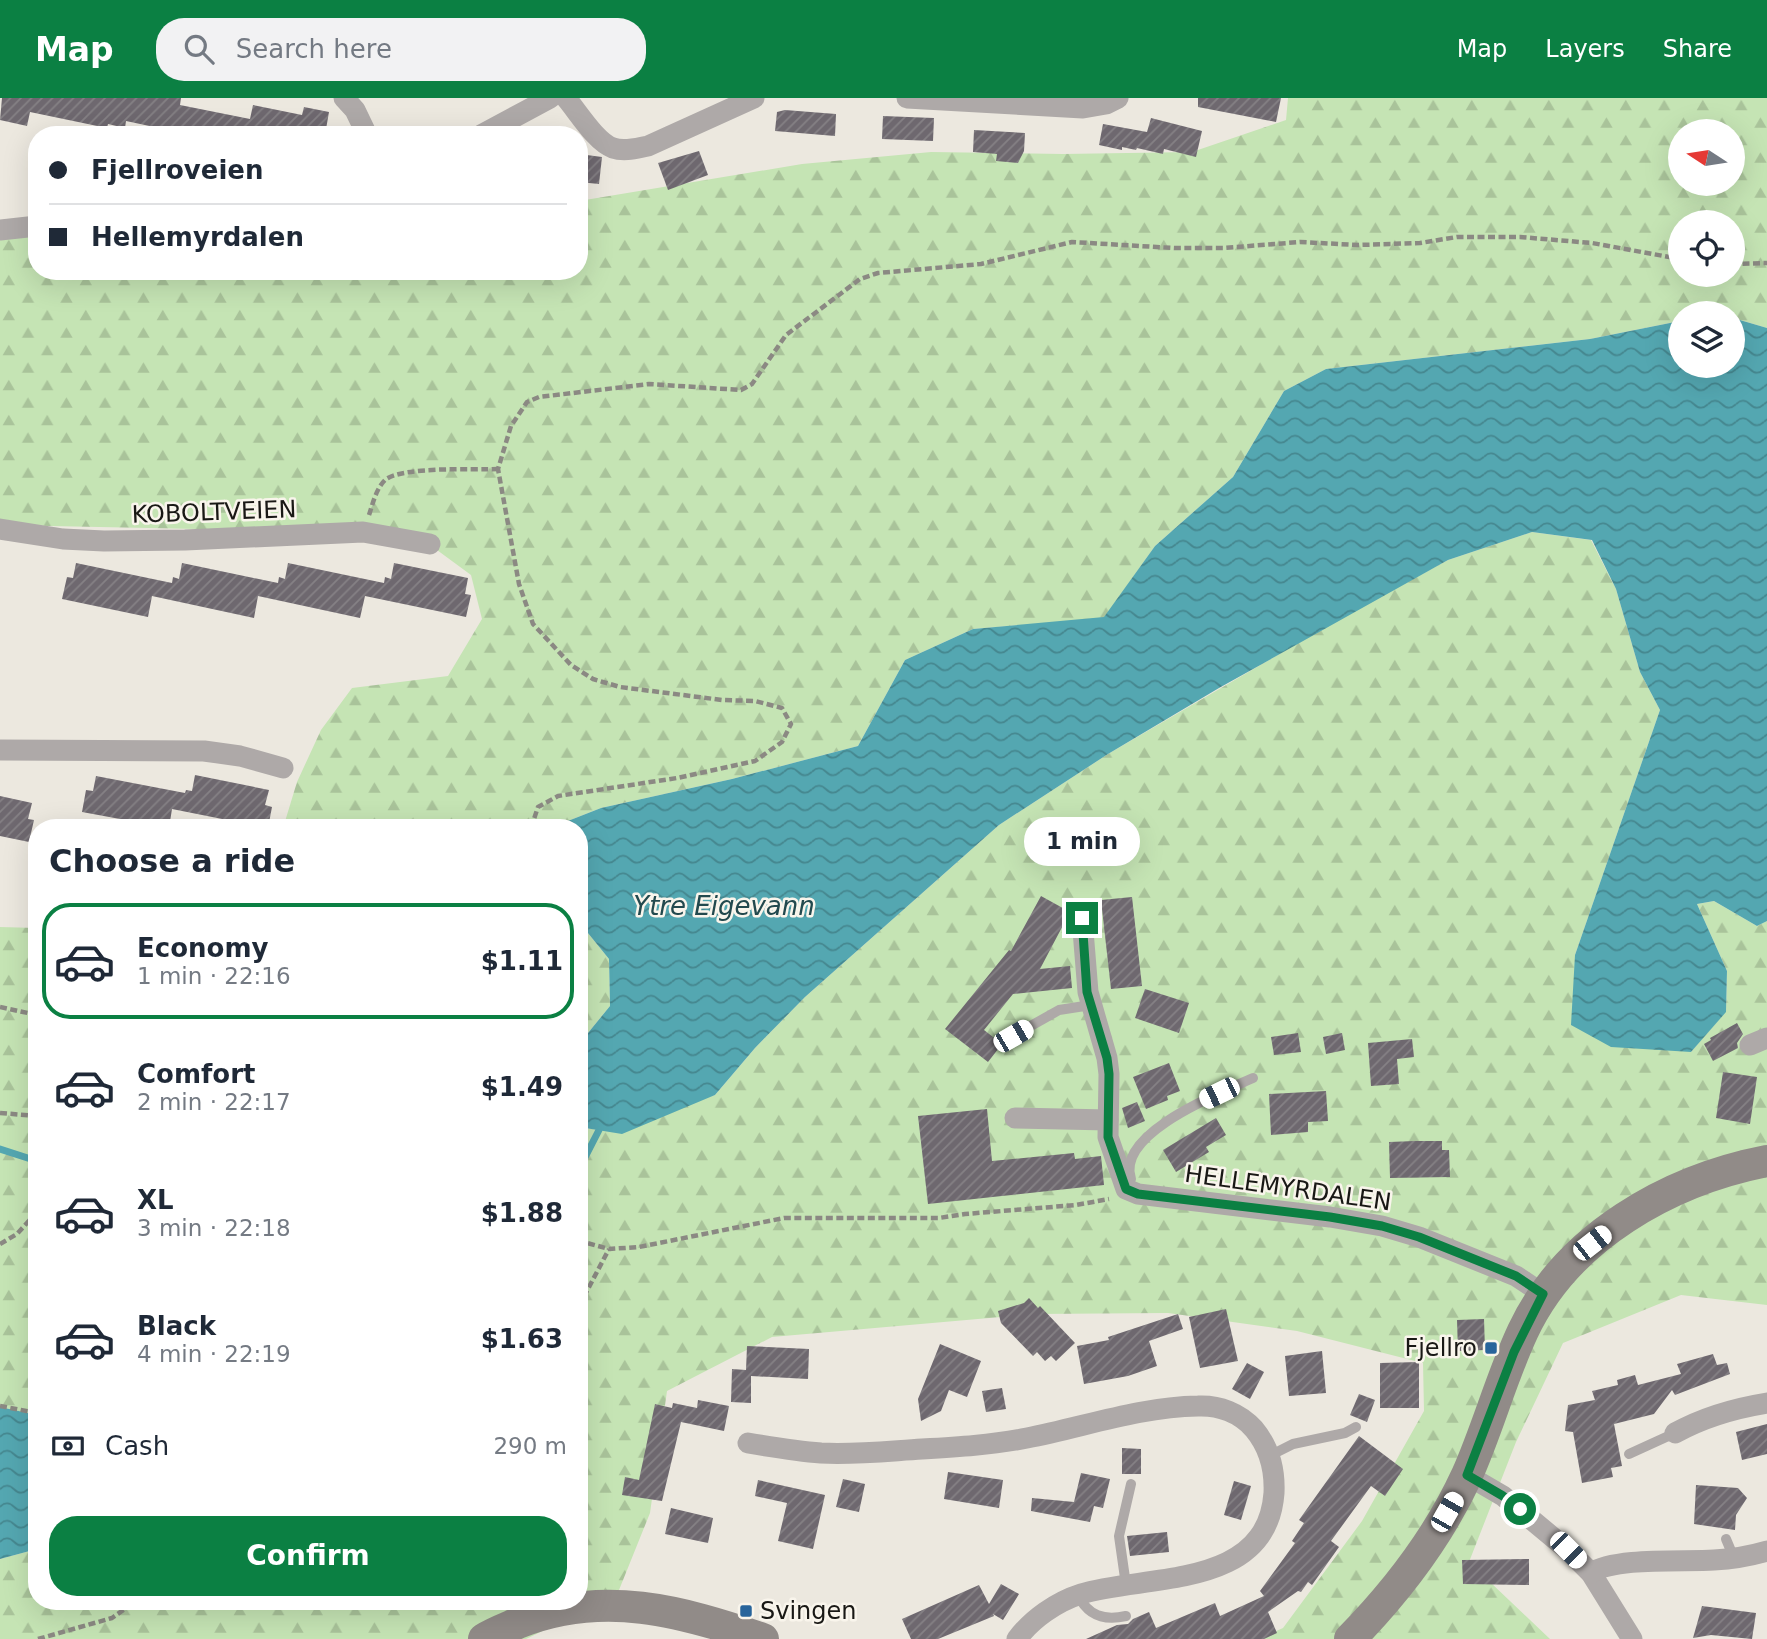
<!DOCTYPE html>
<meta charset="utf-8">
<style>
:root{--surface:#fff;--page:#f2f2f3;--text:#1f2937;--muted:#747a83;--line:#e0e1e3;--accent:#0b8043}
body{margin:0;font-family:"DejaVu Sans",sans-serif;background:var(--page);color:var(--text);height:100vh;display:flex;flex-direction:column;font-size:26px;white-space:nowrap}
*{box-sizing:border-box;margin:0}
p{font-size:23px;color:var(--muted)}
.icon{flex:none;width:38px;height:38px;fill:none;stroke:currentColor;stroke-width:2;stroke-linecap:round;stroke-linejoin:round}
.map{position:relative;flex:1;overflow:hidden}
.side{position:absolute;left:28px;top:721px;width:560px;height:791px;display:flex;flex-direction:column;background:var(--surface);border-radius:28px;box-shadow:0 7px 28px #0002}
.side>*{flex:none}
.top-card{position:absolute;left:28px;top:28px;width:560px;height:154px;border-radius:28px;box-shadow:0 7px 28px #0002;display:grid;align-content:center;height:154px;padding:0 21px;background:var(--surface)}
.needle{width:46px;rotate:282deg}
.controls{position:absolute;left:1668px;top:21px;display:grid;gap:14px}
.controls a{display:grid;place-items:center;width:77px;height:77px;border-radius:50%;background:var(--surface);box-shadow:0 7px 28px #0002;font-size:35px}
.end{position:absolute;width:32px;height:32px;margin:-16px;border:9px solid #0b8043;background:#fff;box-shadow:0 0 0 4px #fff}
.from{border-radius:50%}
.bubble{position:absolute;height:49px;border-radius:24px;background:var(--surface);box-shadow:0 7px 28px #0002;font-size:23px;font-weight:800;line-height:49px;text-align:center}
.car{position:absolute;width:21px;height:42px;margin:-21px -10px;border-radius:9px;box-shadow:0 0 5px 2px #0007;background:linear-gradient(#fff 24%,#345 0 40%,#fff 0 76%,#345 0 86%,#fff 0)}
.top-card b{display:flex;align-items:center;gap:24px;height:66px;font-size:26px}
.top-card b+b{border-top:2px solid var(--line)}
.top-card i{width:18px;height:18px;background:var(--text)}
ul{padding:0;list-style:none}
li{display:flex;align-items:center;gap:21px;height:116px;margin:0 14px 10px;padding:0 7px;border:4px solid transparent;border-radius:28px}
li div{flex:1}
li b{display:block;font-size:26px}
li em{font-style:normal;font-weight:800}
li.on{border-color:var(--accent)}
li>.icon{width:63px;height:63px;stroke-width:1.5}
h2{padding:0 21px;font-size:32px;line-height:84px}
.pay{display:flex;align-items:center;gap:18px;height:77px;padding:0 21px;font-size:26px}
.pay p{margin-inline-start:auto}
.button{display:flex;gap:14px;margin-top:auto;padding:14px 21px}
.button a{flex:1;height:80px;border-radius:28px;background:var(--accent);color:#fff;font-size:28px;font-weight:800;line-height:80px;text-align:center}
header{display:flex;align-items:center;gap:42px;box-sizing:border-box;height:98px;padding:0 35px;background:var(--accent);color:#fff}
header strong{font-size:33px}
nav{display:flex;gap:38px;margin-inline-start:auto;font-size:24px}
.search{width:490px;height:63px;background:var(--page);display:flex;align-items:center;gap:18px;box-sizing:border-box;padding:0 24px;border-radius:28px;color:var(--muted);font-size:26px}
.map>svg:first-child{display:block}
</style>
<header>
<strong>Map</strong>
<div class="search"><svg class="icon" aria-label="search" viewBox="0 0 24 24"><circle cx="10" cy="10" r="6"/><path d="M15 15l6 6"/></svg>Search here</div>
<nav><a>Map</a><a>Layers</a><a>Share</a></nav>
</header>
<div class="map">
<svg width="1767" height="1541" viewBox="0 0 1767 1541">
<defs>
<pattern id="forest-firs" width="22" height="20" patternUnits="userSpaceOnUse" patternTransform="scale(1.75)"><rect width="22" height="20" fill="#c5e4b4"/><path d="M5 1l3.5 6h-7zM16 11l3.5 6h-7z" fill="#a9c39a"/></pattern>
<pattern id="water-waves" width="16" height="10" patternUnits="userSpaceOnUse" patternTransform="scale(1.75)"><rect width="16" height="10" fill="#54a7b1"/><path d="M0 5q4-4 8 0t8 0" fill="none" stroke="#45878f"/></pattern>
<pattern id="building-hatch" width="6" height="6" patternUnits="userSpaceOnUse" patternTransform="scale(1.75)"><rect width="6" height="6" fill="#6e686f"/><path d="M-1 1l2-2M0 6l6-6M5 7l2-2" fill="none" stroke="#858185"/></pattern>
</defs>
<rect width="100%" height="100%" fill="#ece8df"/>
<g fill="url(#forest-firs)" fill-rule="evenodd">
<path d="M 1288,0 L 1767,0 L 1767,230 L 1733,220 L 1732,215 L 1680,215 L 1680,223 L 1590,241 L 1326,271 L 1284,293 L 1233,379 L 1155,448 L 1104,520 L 973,531 L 905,562 L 858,648 L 732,681 L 601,710 L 550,730 L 283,730 L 297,684 L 321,632 L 352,590 L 448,578 L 482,521 L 471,477 L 422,441 L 198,431 L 0,427 L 0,134 L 37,129 L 37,173 L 579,173 L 579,103 L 802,66 L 931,54 L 1063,56 L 1192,54 L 1286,22 ZM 1680,33 L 1732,33 L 1732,86 L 1680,86 ZM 1680,124 L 1732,124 L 1732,177 L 1680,177 Z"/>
<polygon points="1532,434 1591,442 1616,491 1640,574 1660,612 1575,857 1691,954 1726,913 1727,873 1697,806 1714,803 1757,828 1767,823 1767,1207 1681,1197 1563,1245 1516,1344 1469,1464 1550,1541 1258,1541 1283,1530 1362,1423 1424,1313 1423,1265 1297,1233 1168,1215 1035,1216 772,1239 667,1293 650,1415 617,1497 526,1541 0,1541 0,1461 37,1451 37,1503 579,1503 579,1029 599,1032 715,997 755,950 805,899 999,727 1108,656 1334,524 1448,462"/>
<polygon points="579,824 609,861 610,908 579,946"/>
<polygon points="0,829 37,830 37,1317 0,1309"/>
</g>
<g fill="url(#water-waves)">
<polygon points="1733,220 1767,230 1767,823 1757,828 1714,803 1697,806 1727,873 1726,914 1691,954 1611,949 1571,927 1575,857 1660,612 1640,574 1616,491 1592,442 1532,434 1448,462 1219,590 1108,656 999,727 805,899 755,950 715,997 622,1036 579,1029 579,946 610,908 609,861 579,824 579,730 550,730 601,710 732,681 858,648 905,562 973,531 1104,519 1155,448 1233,379 1284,293 1326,271 1590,241 1680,223 1680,268 1732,268"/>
<polygon points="0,1309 37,1317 37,1451 0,1461"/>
</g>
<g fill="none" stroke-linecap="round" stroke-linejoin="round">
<g stroke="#54a7b1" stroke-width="7">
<polyline points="0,1051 37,1063"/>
<polyline points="579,1071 599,1032"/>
</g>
</g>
<g fill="url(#building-hatch)">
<polygon points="2,0 181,0 180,7 250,21 253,7 302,17 304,9 329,14 325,37 192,37 126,23 125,30 108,26 107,30 30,14 27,28 0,22"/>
<polygon points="1198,0 1281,0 1276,24 1198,9"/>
<polygon points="785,12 836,16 835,38 775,33 777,14"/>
<polygon points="883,18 934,20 933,43 882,41"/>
<polygon points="1151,20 1202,33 1196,59 1164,51 1163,56 1137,50 1136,52 1122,49 1122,52 1099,47 1103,26 1147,34"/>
<polygon points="974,32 1025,35 1024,53 1018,65 996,63 997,56 973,54"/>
<polygon points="699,53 708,77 668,92 658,65"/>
<polygon points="579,56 602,59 599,86 579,84"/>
<polygon points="76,465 172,485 173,479 179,481 182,465 278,485 279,479 285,481 288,465 384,485 385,479 391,481 394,465 468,480 465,496 471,497 466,519 365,498 360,520 258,498 254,520 152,498 148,519 62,501 67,479 73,480"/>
<polygon points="195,677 269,692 265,707 272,709 268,730 172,711 169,730 82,714 86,692 93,693 96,678 185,695 186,692 192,693"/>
<polygon points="0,698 32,705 28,721 34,722 29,744 0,738"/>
<polygon points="1041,798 1070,814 1040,871 1070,868 1072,890 1013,896 984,932 1002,946 988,964 945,931 1009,852 1011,853"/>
<polygon points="1132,799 1142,888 1111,891 1101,802"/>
<polygon points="1145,891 1189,905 1179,935 1135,920"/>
<polygon points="1737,925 1743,936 1737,945 1738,950 1713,963 1704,946 1711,942 1710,940"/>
<polygon points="1298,935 1301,954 1274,957 1271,939"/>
<polygon points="1342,935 1345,952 1326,956 1323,939"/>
<polygon points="1412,941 1414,959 1397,961 1399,986 1371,988 1368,945"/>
<polygon points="1169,965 1180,993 1167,998 1168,1002 1146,1011 1133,979"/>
<polygon points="1723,974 1757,979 1750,1026 1716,1020"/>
<polygon points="1326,993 1328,1023 1308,1024 1308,1034 1271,1037 1269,996"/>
<polygon points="1137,1004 1145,1023 1128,1030 1122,1010"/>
<polygon points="987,1011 992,1063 1074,1055 1075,1061 1101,1058 1104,1087 928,1106 918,1018"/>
<polygon points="1216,1020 1226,1037 1206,1049 1209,1054 1176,1074 1163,1052"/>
<polygon points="1415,1043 1442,1043 1442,1052 1449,1052 1450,1079 1390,1080 1389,1044"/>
<polygon points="1029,1200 1038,1210 1040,1208 1075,1245 1056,1263 1051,1258 1045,1263 1037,1254 1033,1258 1001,1225 998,1213 1024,1205"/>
<polygon points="1226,1211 1238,1263 1200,1270 1189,1219"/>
<polygon points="1178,1216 1183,1231 1149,1243 1157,1268 1128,1278 1084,1286 1077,1248 1109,1242 1108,1239"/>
<polygon points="1484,1221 1485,1252 1458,1253 1457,1222"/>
<polygon points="940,1246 981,1263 967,1299 949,1292 941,1313 921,1323 918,1301"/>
<polygon points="747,1248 809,1251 808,1281 751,1278 751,1305 731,1304 732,1271 746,1272"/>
<polygon points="1322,1253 1326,1295 1289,1298 1285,1258"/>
<polygon points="1713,1256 1717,1267 1727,1265 1730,1276 1675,1297 1672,1292 1654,1316 1614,1326 1622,1368 1611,1370 1613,1379 1582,1385 1573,1334 1565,1333 1568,1307 1595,1302 1592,1293 1618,1287 1617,1282 1635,1277 1638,1287 1681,1276 1677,1266"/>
<polygon points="1419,1264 1419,1310 1380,1310 1380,1265"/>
<polygon points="1247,1265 1264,1274 1250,1301 1232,1291"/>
<polygon points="1002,1290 1006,1311 986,1314 982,1293"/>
<polygon points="1359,1296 1375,1302 1367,1324 1350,1317"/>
<polygon points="698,1302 729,1308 724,1333 681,1324 662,1403 622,1397 625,1379 639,1382 655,1306 672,1310 673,1305 697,1310"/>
<polygon points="1767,1326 1767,1356 1742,1362 1736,1334"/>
<polygon points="1359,1338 1403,1371 1385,1398 1371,1388 1331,1443 1339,1449 1312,1487 1308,1484 1301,1494 1298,1493 1268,1514 1277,1535 1264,1541 1086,1541 1117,1527 1128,1526 1133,1521 1149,1514 1156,1530 1215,1505 1220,1518 1264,1498 1260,1493 1295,1445 1292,1443 1304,1425 1299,1422"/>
<polygon points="1122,1350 1141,1351 1141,1376 1122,1376"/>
<polygon points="948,1374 1003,1382 999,1410 944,1401"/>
<polygon points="1081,1375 1110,1381 1103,1410 1094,1408 1090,1424 1031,1413 1032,1400 1074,1404"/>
<polygon points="843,1381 865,1386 859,1414 836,1409"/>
<polygon points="758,1382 825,1397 813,1451 778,1443 787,1405 755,1398"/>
<polygon points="1234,1383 1251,1388 1241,1422 1224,1417"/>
<polygon points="1696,1387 1738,1390 1747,1400 1736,1417 1735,1432 1694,1426"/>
<polygon points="671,1410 713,1420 708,1445 665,1436"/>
<polygon points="1167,1434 1169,1454 1130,1458 1127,1438"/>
<polygon points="1529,1461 1529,1487 1463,1486 1462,1462"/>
<polygon points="1001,1486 1019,1496 1003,1522 993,1516 994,1518 938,1541 911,1541 902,1521 979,1487 989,1506"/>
<polygon points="1702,1508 1756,1515 1752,1541 1711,1537 1693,1540"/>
</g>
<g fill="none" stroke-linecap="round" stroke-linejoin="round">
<g stroke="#8b8983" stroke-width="4.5" stroke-dasharray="7 3.5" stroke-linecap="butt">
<polyline points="1732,166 1767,165"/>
<path d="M 369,417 C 373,405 376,391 385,382 C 402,368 474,372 498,371"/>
<polyline points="531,730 538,709 558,698 677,680 755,663 782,644 791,626 782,610 755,603 722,602 620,589 593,581 571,567 533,526 519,486 498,371 511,328 527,304 539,299 649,286 741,292 752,286 786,237 860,181 878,175 981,166 1072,144 1174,150 1224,150 1300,144 1358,147 1420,145 1457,139 1520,139 1592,145 1680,161"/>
<polyline points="0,909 37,917"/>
<polyline points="0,1015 37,1018"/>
<polyline points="579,1140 587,1145 609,1151 639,1149 784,1120 939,1120 965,1116 1076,1107 1109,1101"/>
<polyline points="0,1146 17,1136 37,1114"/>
<polyline points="579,1208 609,1151"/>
<polyline points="0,1308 37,1315"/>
<polyline points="38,1541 112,1520 136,1503"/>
</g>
<g stroke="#aea9a8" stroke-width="10">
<polyline points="1013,938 1059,912 1091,907"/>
<path d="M 1131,1081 C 1115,1035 1222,994 1253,980"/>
<polyline points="1629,1356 1675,1335"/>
<polyline points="1269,1358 1293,1346 1345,1335 1356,1329"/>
<polyline points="1726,1441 1734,1460"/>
<polyline points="1126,1487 1119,1438 1131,1386"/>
<path d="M 1078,1497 C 1088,1518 1104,1523 1126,1518"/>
</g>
<g stroke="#aea9a8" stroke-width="21">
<polyline points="344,0 355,12 367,37"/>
<path d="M 566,0 C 578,14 596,44 613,50 C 625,54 637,50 648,48 L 754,0"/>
<polyline points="907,0 1083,10 1106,6 1118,0"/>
<polyline points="481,37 550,0"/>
<polyline points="0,132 37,128"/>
<polyline points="0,431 63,441 104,443 185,442 363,434 430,446"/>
<polyline points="0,652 204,653 240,658 283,670"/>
<polyline points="1082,820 1088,894 1107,960 1109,976 1108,1039 1126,1091 1138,1096 1330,1119 1382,1128 1419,1139 1516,1178 1543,1196"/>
<polyline points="1750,947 1767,940"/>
<polyline points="1015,1020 1108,1022"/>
<path d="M 1675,1335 C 1702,1320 1736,1310 1767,1305"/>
<path d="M 748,1345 C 772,1349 797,1353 821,1355 C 854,1357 889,1353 922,1351 C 957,1349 992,1347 1027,1340 C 1084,1329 1139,1309 1198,1308 C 1219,1307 1240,1315 1254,1331 C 1269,1349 1275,1372 1274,1395 C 1267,1492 1147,1476 1081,1496 C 1056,1504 1032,1521 1017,1541"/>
<polyline points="1467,1377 1503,1398 1568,1452 1591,1475 1632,1541"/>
<path d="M 1591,1475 C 1615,1459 1683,1464 1714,1462 C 1732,1461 1750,1458 1767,1453"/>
</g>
<g stroke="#918b88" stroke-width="32">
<path d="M 484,1541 C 495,1534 507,1530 518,1525 C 602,1491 682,1513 763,1541"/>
<path d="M 1350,1541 C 1396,1494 1439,1438 1467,1377 C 1488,1330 1501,1280 1523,1233 C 1567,1139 1669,1082 1767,1063"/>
</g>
</g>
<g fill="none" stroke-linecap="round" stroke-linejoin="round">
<polyline stroke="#0b8043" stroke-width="9" points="1082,820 1087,894 1107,960 1109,976 1108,1039 1126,1091 1138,1096 1330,1119 1382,1128 1419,1139 1516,1178 1543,1196 1514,1254 1467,1377 1503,1398 1520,1411"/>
</g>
<g fill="#28649b" stroke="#f9f5ec" stroke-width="2.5">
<rect x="1484" y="1243" width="14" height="14" rx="3.5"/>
<rect x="739" y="1506" width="14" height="14" rx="3.5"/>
</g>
<g text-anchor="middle" stroke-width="5" stroke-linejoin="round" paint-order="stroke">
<g font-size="24" fill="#191815" stroke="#f9f5ec">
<text transform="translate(214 414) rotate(-2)" y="8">KOBOLTVEIEN</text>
<text transform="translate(1288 1090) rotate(8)" y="8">HELLEMYRDALEN</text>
</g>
<g font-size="24" fill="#191815" stroke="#f9f5ec" text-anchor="end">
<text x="1477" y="1258">Fjellro</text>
<text x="760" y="1521" text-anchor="start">Svingen</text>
</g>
<g font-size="26" font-style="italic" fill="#22494e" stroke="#f9f5ec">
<text x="724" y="817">Ytre Eigevann</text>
</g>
</g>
</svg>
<div class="controls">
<a><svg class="needle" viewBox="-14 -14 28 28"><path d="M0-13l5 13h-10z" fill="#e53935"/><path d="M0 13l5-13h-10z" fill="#747a83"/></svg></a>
<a><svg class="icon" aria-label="locate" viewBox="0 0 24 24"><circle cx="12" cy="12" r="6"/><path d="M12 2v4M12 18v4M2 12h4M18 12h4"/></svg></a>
<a><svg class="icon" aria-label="layers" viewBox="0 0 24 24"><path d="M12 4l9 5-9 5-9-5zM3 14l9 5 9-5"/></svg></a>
</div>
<i class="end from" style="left:1520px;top:1411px"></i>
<i class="end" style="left:1082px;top:820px"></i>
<div class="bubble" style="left:1024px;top:719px;width:116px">1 min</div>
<i class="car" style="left:1013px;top:938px;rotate:60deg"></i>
<i class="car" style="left:1219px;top:995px;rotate:244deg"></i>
<i class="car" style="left:1592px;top:1145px;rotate:52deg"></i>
<i class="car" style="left:1447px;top:1414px;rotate:30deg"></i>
<i class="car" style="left:1568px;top:1452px;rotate:135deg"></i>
<div class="top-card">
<b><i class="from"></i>Fjellroveien</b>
<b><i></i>Hellemyrdalen</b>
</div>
<section class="side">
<h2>Choose a ride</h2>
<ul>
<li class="on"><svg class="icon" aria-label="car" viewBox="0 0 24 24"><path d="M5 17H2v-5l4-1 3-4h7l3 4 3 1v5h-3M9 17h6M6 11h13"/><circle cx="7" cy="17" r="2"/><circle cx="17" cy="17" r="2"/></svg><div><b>Economy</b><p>1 min · 22:16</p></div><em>$1.11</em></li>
<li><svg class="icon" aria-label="car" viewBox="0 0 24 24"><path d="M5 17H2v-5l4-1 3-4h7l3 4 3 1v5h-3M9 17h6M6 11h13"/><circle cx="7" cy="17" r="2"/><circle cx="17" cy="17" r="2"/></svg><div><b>Comfort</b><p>2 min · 22:17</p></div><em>$1.49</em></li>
<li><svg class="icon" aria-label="car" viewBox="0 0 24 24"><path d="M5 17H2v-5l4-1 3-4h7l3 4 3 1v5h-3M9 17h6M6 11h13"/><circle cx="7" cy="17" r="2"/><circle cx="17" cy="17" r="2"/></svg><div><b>XL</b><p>3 min · 22:18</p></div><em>$1.88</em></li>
<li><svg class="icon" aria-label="car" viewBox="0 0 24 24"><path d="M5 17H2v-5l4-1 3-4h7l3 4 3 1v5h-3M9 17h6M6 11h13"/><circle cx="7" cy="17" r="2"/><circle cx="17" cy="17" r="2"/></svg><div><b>Black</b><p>4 min · 22:19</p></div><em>$1.63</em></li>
</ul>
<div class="pay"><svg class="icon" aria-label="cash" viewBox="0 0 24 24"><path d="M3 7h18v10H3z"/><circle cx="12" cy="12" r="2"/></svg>Cash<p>290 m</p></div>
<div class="button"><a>Confirm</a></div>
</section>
</div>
